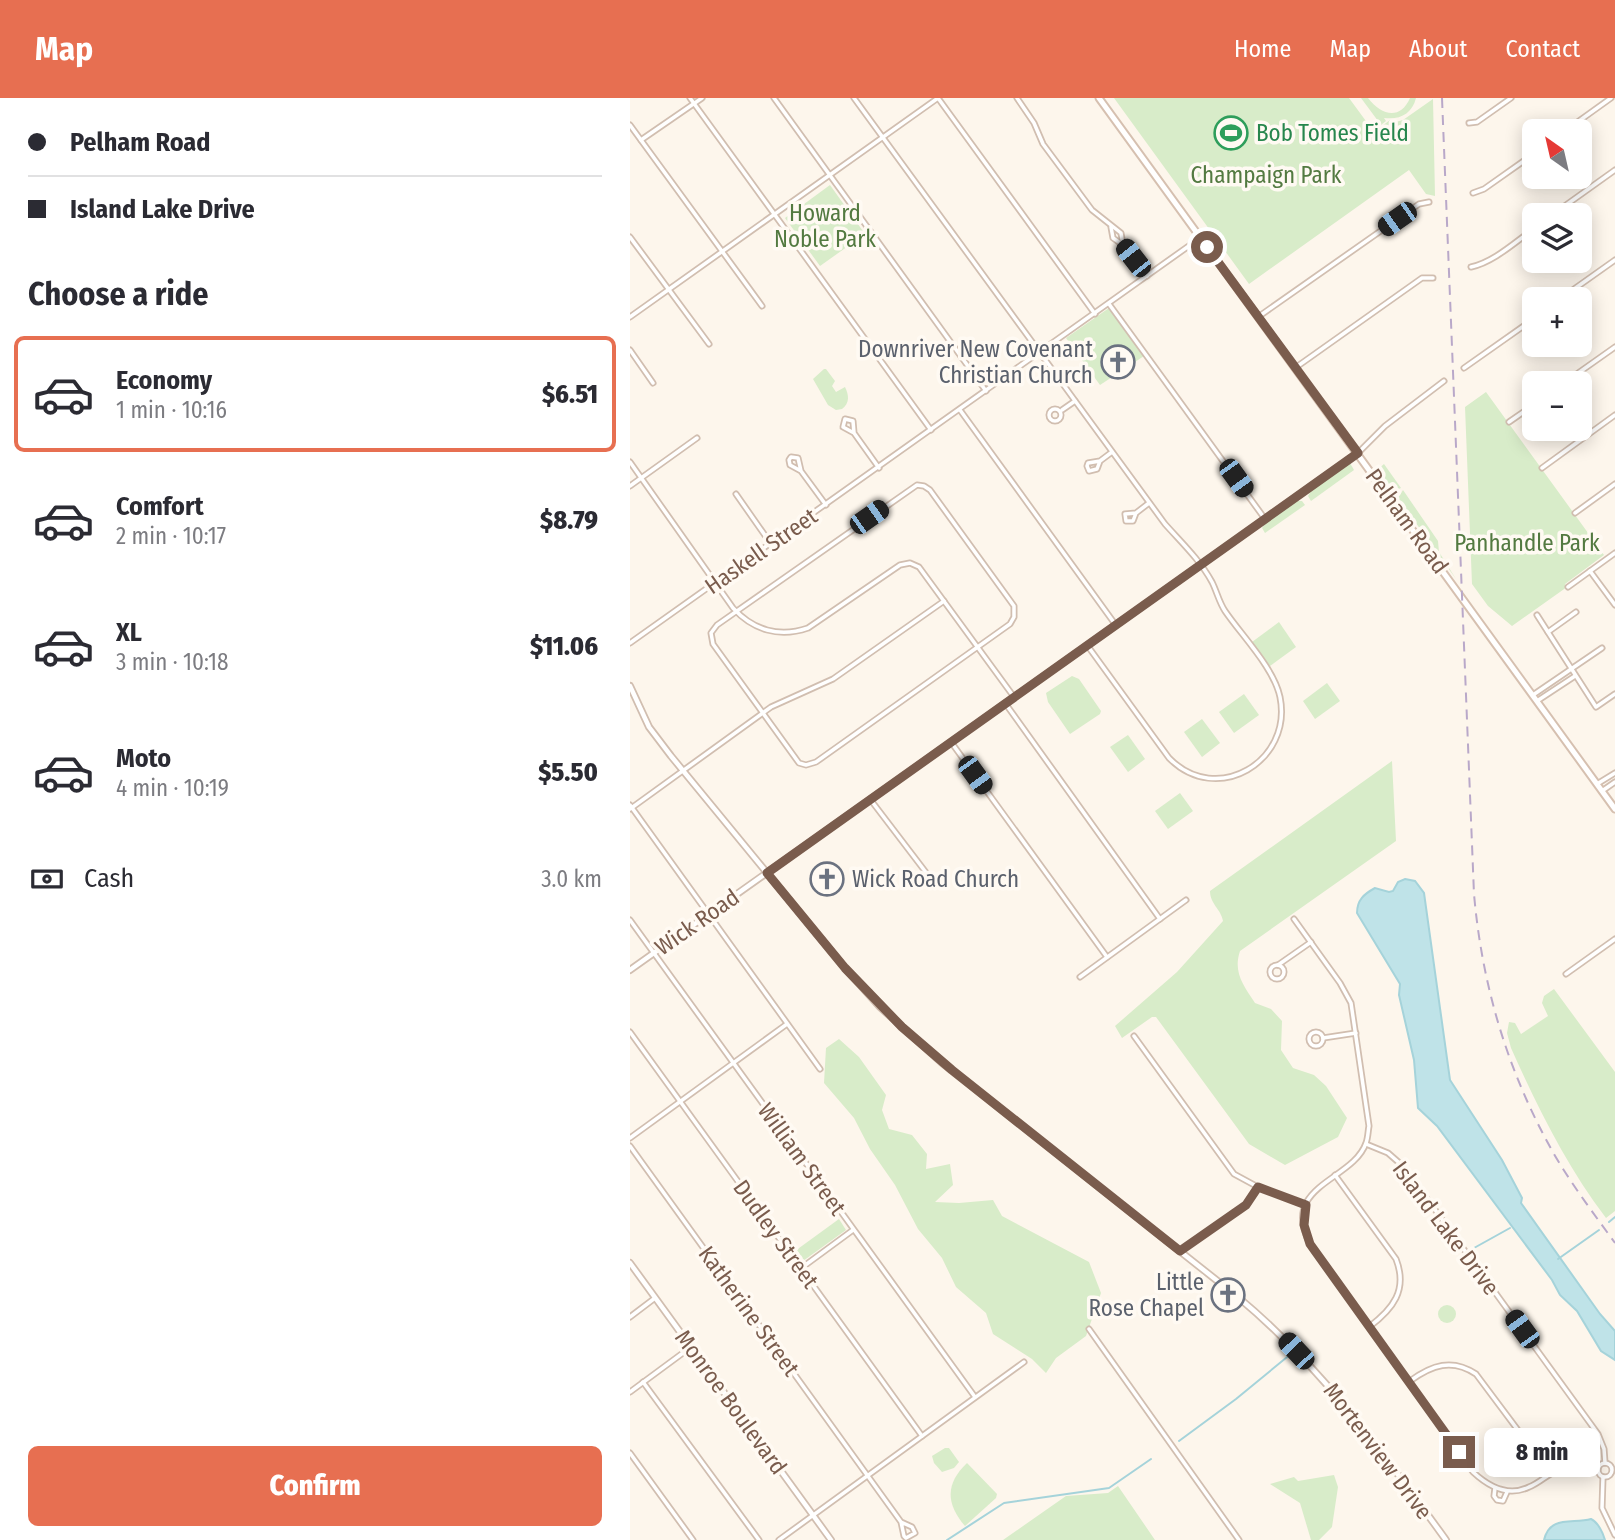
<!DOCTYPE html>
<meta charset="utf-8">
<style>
:root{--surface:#fff;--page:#f2f2f3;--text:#2b2b33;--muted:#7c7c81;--line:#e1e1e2;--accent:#e76f51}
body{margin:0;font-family:"Fira Sans Condensed",sans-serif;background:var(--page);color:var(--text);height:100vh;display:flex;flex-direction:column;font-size:26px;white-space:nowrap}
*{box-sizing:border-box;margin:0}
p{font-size:23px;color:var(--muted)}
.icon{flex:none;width:38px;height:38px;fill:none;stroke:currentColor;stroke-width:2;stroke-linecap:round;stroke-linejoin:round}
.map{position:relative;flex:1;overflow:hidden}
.side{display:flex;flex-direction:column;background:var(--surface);width:630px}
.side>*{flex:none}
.guide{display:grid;align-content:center;height:154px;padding:0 28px;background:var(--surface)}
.needle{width:46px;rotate:326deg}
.controls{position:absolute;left:892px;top:21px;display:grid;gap:14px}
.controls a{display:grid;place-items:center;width:70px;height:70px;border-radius:10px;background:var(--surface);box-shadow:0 4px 18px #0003;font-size:35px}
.end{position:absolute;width:32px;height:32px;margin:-16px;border:9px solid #7a5c4d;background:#fff;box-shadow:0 0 0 4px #fff}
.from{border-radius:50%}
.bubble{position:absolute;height:49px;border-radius:10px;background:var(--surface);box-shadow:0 4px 18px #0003;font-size:23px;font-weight:800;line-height:49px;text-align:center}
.car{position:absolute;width:21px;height:42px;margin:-21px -10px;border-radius:9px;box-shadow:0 0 5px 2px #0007;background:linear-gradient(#222 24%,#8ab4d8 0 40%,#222 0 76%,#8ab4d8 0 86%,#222 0)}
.guide b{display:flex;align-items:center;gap:24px;height:66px;font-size:26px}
.guide b+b{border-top:2px solid var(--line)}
.guide i{width:18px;height:18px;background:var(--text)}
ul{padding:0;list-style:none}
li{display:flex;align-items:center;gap:21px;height:116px;margin:0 14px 10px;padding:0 14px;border:4px solid transparent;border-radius:10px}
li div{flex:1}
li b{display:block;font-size:26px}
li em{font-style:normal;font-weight:800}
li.selected{border-color:var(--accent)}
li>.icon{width:63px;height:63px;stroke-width:1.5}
h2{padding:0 28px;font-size:32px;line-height:84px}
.pay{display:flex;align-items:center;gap:18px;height:77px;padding:0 28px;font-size:26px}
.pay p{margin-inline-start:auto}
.action{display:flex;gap:14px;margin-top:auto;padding:14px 28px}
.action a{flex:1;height:80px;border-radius:10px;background:var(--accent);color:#fff;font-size:28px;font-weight:800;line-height:80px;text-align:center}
header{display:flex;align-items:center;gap:42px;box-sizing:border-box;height:98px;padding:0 35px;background:var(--accent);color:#fff}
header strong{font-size:33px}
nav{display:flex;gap:38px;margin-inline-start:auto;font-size:24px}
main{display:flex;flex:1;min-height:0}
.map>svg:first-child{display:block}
</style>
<header>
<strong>Map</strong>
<nav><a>Home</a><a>Map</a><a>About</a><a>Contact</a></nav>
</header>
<main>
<section class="side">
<div class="guide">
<b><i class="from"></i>Pelham Road</b>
<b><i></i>Island Lake Drive</b>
</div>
<h2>Choose a ride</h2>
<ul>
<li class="selected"><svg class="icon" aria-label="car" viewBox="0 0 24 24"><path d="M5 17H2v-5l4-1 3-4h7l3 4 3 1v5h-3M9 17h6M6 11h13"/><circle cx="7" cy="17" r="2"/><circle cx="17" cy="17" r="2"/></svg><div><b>Economy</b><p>1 min · 10:16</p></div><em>$6.51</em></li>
<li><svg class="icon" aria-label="car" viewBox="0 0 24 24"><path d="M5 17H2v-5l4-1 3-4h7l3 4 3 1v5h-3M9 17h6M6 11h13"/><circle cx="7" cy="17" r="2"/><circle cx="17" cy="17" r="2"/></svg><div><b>Comfort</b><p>2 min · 10:17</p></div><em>$8.79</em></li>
<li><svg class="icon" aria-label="car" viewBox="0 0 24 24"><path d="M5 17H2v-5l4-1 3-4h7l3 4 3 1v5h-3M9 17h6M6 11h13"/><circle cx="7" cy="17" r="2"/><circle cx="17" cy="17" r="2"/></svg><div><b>XL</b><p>3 min · 10:18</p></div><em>$11.06</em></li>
<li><svg class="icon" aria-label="car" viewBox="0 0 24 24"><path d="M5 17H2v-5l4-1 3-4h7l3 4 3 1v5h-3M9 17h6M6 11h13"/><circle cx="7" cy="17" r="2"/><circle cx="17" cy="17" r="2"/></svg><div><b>Moto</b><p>4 min · 10:19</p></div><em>$5.50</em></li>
</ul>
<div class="pay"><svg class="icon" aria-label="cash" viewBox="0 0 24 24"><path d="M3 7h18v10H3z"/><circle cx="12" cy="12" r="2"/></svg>Cash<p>3.0 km</p></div>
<div class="action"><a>Confirm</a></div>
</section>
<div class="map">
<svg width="985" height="1442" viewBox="0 0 985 1442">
<rect width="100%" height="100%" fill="#fdf6ec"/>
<g fill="#d8ecc9">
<polygon points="484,0 719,0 744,34 760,22 762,25 773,22 803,1 805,98 796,96 779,72 619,186"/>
<path d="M 731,0 L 738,0 C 751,17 770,23 780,0 L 786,0 C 782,16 770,22 754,20 L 756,23 L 751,27 Z"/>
<polygon points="200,87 235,136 190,168 155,120"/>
<polygon points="479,210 514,258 470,287 436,240"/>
<path d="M 194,271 L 196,271 L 205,283 L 202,288 L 206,294 L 215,289 C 219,297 220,305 212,311 L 206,312 L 198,307 L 183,281 Z"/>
<polygon points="856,294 974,457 935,486 937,489 882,528 858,508 842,486 835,309"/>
<polygon points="720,365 724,372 681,403 678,398 681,393"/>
<polygon points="754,366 771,390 763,393 747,372"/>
<polygon points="773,392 808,443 809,454 826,481 768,400"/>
<polygon points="666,403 672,403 675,407 635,435 632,430 635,426"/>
<polygon points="649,524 666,549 640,568 622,544"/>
<polygon points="442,578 449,581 471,613 470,616 440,636 418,604 416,595"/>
<polygon points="697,585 710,603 685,621 673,603"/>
<polygon points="614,596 629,617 604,635 589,614"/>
<polygon points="572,621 590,645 572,659 554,634"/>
<polygon points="498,637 515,661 498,674 480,649"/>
<path d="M 762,663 L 766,743 L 610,853 C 603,874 613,887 625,905 L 641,911 L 652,923 L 651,952 L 663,970 L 684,977 L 696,988 L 717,1020 L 708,1039 L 655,1067 L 619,1046 L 526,919 L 522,919 L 492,940 L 485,928 L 547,874 L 593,823 C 591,811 580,806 580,793 Z"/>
<polygon points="550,695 563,713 538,731 525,713"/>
<path d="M 924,891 L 985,974 L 985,1113 L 976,1120 C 936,1067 908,1010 881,950 L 877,935 L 879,924 L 885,925 L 891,936 L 918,918 L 912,905 L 914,898 Z"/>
<polygon points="209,941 229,959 256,997 252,1012 259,1031 282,1037 297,1056 296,1071 320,1066 323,1087 305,1104 329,1105 363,1102 372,1118 459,1164 471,1195 456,1238 426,1260 416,1275 402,1261 363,1236 356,1215 326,1189 312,1160 288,1131 265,1087 240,1051 224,1020 194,985 196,950"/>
<polygon points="209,1121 216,1132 173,1163 165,1153"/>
<circle cx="817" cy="1216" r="9"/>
<polygon points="315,1350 319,1350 329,1364 324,1370 312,1374 304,1365 302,1358"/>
<path d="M 337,1365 L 367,1396 L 366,1400 L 335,1428 C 316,1406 315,1386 337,1365 Z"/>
<polygon points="704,1377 708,1389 702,1429 689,1442 681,1442 670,1405 640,1386 664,1379 668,1383"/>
<polygon points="488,1388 525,1442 373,1442 436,1398 478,1395"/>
</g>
<g fill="#bfe3e8" stroke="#a5d3da" stroke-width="2">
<path d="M 775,781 L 785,783 L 794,795 L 820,982 L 872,1062 L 892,1100 L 891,1105 L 970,1216 L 985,1233 L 985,1262 L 971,1253 L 947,1213 L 930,1197 L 922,1182 L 807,1028 L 788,1010 L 784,962 L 769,897 L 770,886 L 727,815 C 727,802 734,796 745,790 L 759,794 L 763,793 L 768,784 Z"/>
<path d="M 961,1421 C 968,1424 973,1435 975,1442 L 914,1442 C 920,1417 942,1426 961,1421 Z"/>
</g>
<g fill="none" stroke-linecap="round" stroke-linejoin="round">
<g stroke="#a5d3da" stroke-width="2">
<polyline points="979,1124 985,1119"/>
<polyline points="844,1150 880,1130"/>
<polyline points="928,1161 969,1132"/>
<polyline points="549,1343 606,1301 662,1255"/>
<polyline points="317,1442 374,1405 479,1390 521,1361"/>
</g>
<defs>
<g id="minor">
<polyline points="60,0 301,332"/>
<polyline points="144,0 356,293"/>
<path d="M 224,0 L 535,426 C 552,445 570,462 582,484 C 587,494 589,504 595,513 C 612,538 644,570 650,599 C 663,663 587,709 539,660 L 457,547"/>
<polyline points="308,0 465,216"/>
<polyline points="387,0 404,25 413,46 462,112 491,135 493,147"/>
<polyline points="839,25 847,24 881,0"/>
<polyline points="0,27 132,208"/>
<polyline points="935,33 981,0"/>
<polyline points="11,42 72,0"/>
<polyline points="843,95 854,91 905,55"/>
<polyline points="922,117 985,72"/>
<polyline points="481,129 483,140 493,147 517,178"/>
<polyline points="0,139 79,246"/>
<path d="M 841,169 C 864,164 885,144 905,130"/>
<polyline points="930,201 985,162"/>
<polyline points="479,206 635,421"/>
<polyline points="0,219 308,0"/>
<polyline points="628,219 789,106 799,104"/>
<polyline points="0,252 23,285"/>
<polyline points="665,270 792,180 803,180"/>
<polyline points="834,270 905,220"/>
<polyline points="934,285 985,249"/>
<circle cx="425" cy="317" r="6"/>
<polyline points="330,312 485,526"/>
<polyline points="432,312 445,303"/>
<polyline points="879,324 905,306"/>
<polyline points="224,335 213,329 215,321 223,323 224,335 249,370"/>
<polyline points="728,355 755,328 814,283"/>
<polyline points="470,363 467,371 459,373 457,368 458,365 470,363 482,354"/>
<path d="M 0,364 L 103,510 C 123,532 149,540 178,530 L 270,467 L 280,465 L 289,469 L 384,599"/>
<polyline points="912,370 985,317"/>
<polyline points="171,373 160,367 159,362 161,359 168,360 171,373 196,407"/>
<polygon points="287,387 294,388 300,392 384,508 384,519 380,526 186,664 176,667 169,665 83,546 81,535 87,527"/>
<polyline points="0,388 67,340"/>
<polyline points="106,396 141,446"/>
<polyline points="506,415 503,423 496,423 495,416 506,415 519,405"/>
<polyline points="945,415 985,386"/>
<polyline points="960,473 985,507"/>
<polyline points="938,489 985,455"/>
<polyline points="907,517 966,609 985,596"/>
<polyline points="918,534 946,514"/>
<polyline points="0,545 570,140"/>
<polyline points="903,597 972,550"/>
<polyline points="907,603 945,578"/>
<polyline points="375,605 530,821"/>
<polyline points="321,644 477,859"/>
<polyline points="967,686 985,675"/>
<polyline points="972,693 985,684"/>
<polyline points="240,701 301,781"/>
<polyline points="0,707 190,971"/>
<polyline points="0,711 141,609 203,581 314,503"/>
<path d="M 664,821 L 710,885 L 721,905 L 739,1028 C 738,1033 738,1040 736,1045 C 723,1083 649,1087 680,1146 L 843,1374 C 859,1389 878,1399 899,1389 C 912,1384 920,1373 934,1370 C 945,1367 956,1369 968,1371"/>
<polyline points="0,822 345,1299"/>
<polyline points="648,867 681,844"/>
<circle cx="647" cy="874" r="7"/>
<polyline points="936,876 985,841"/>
<polyline points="450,879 556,802"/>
<polyline points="0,934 292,1338"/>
<circle cx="686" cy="941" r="7"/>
<polyline points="504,938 604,1076 628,1089 676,1107"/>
<polyline points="693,940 726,935"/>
<polyline points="0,1040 157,926"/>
<polyline points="736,1046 758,1055 774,1069 968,1336 974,1351 975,1365"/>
<polyline points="0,1048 271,1424 274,1438 276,1440 285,1435 282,1429 271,1424"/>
<path d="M 705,1077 L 766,1161 C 778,1192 763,1211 739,1229"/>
<polyline points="550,1153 616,1107 628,1089"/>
<polyline points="170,1171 223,1132"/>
<polyline points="0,1219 25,1200"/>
<polyline points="459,1231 609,1442"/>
<path d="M 780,1283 C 802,1267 822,1260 846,1276 L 920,1375"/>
<polyline points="13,1284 129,1442"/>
<polyline points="0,1294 61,1249"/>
<polyline points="0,1355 63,1442"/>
<circle cx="975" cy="1372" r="7"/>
<polyline points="973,1379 972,1410 985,1437"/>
<polyline points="865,1390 864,1398 867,1402 873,1403 877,1394"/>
<polyline points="149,1442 394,1264"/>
</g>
<g id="tertiary">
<path d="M 0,588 L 19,629 L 41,658 L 215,870 L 250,909 L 311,964 L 609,1200 C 692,1269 753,1355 816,1442"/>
<polyline points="0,872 728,355"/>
<polyline points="0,1165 201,1442"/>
</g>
<polyline id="secondary" points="469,0 985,711"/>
</defs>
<use href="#minor" stroke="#d1beb0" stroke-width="7"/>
<use href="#tertiary" stroke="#d1beb0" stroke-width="8"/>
<use href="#secondary" stroke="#d6c0b0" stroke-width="9"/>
<use href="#minor" stroke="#fff" stroke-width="3.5"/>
<use href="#tertiary" stroke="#fff" stroke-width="4.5"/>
<use href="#secondary" stroke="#fff" stroke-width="5"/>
<path stroke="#b9a8c9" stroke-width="2" stroke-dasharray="10 7" stroke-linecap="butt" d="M 812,0 L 844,796 C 852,888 878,975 924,1056 C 942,1087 964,1116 985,1145"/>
</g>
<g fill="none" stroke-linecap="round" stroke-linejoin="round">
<polyline stroke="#7a5c4d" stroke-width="9" points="577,149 728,355 137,775 215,870 272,929 322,972 550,1153 616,1107 628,1089 676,1107 674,1127 680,1146 829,1354"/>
</g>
<defs>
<symbol id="stadium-ring" viewBox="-11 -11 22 22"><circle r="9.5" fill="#fffaf3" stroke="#2e9e5b" stroke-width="1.5"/><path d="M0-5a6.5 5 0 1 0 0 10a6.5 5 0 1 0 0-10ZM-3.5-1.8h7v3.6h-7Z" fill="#2e9e5b"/></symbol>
<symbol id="church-ring" viewBox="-11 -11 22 22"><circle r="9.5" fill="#fffaf3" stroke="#6b7280" stroke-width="1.5"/><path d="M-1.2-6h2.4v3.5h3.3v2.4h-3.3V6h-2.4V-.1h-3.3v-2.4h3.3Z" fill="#6b7280"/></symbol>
</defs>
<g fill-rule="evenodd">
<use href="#stadium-ring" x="582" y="16" width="38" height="38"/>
<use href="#church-ring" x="469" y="245" width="38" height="38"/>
<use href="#church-ring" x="178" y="762" width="38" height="38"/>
<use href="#church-ring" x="579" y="1178" width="38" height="38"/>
</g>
<g text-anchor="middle" stroke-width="7" stroke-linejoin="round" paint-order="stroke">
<g font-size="23" fill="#27864d" stroke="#fffaf3" text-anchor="start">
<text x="626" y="43">Bob Tomes Field</text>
</g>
<g font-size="23" fill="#537a41" stroke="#fffaf3">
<text x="636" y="85">Champaign Park</text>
<text x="195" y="123">Howard<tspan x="195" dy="26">Noble Park</tspan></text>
<text x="897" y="453">Panhandle Park</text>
</g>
<g font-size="23" fill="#5b616d" stroke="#fffaf3" text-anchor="end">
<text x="463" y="259">Downriver New Covenant<tspan x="463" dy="26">Christian Church</tspan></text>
<text x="222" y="789" text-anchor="start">Wick Road Church</text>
<text x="574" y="1192">Little<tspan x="574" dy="26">Rose Chapel</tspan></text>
</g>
<g font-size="23" fill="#7a5c4d" stroke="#fffaf3">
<text transform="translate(777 423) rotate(54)" y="8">Pelham Road</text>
<text transform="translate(131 453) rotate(-35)" y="8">Haskell Street</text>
<text transform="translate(67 824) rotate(-35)" y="8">Wick Road</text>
<text transform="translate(172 1061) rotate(54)" y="8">William Street</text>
<text transform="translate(816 1130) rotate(53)" y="8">Island Lake Drive</text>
<text transform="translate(146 1136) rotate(54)" y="8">Dudley Street</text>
<text transform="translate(119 1213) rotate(54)" y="8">Katherine Street</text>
<text transform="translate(101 1304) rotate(54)" y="8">Monroe Boulevard</text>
<text transform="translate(748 1353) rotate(53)" y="8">Mortenview Drive</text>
</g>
</g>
</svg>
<div class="controls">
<a><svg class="needle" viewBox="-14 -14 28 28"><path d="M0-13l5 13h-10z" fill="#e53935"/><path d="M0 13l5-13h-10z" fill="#7c7c81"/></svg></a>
<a><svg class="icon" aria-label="layers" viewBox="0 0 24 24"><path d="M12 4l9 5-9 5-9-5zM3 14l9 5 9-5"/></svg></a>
<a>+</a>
<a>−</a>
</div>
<i class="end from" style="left:577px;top:149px"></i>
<i class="end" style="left:829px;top:1354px"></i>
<div class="bubble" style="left:854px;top:1330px;width:116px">8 min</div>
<i class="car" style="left:767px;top:121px;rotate:235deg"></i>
<i class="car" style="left:503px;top:160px;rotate:322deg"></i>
<i class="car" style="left:606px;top:380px;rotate:144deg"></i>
<i class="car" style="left:239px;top:419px;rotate:55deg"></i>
<i class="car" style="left:345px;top:677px;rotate:144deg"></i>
<i class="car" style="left:892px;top:1231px;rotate:324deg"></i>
<i class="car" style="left:666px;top:1253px;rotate:317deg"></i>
</div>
</main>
